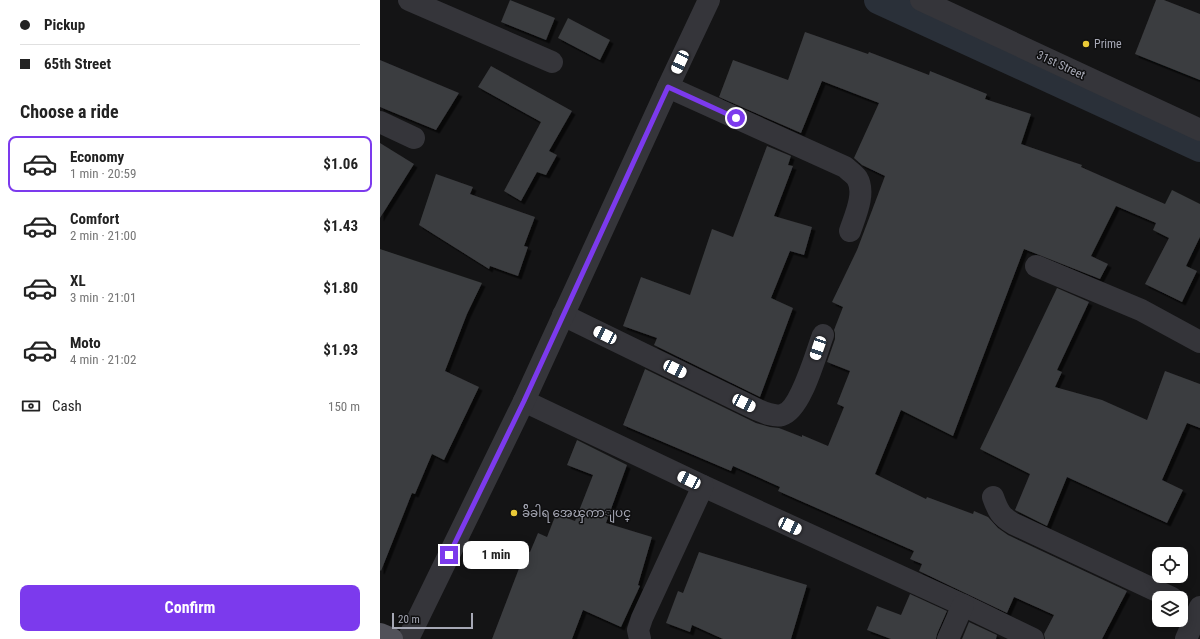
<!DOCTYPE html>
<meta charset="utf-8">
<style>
:root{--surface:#fff;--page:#f2f2f2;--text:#222;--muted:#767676;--line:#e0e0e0;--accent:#7c3aed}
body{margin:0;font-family:"Roboto Condensed","Noto Sans Myanmar",sans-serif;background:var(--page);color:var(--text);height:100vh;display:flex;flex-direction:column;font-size:15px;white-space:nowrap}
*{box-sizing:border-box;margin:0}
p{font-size:13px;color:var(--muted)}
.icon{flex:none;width:22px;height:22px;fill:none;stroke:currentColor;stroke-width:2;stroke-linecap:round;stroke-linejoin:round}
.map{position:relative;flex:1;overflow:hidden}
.details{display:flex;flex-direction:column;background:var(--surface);width:380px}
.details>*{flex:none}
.banner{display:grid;align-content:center;height:88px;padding:0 20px;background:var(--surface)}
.fabs{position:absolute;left:772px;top:547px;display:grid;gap:8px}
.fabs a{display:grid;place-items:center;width:36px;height:36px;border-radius:8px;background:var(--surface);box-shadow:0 2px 10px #0003;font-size:20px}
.scale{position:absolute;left:12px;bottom:10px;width:81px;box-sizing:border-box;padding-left:4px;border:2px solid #a6a8b5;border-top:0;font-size:11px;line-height:14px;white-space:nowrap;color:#a6a8b5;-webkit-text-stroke:3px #0f0f10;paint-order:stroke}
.end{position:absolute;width:18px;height:18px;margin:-9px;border:5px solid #7c3aed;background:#fff;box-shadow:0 0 0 2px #fff}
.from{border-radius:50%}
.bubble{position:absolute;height:28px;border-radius:8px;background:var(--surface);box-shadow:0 2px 10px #0003;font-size:13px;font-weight:700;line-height:28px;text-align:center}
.car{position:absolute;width:12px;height:24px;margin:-12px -6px;border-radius:5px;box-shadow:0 0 3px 1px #0007;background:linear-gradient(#fff 24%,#345 0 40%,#fff 0 76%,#345 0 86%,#fff 0)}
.banner b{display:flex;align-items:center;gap:14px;height:38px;font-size:15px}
.banner b+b{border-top:1px solid var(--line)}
.banner i{width:10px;height:10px;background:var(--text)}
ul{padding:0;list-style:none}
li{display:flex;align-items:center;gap:12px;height:56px;margin:0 8px 6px;padding:0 12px;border:2px solid transparent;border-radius:8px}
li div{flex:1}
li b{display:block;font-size:15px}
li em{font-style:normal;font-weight:700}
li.selected{border-color:var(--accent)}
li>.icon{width:36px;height:36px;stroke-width:1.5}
h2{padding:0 20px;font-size:18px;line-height:48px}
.pay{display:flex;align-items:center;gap:10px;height:44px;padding:0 20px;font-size:15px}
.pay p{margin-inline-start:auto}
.cta{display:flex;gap:8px;margin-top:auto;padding:8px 20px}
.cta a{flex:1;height:46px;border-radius:8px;background:var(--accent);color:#fff;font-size:16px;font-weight:700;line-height:46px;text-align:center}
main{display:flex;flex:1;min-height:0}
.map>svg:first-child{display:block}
</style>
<main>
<section class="details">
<div class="banner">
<b><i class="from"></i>Pickup</b>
<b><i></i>65th Street</b>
</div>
<h2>Choose a ride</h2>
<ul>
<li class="selected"><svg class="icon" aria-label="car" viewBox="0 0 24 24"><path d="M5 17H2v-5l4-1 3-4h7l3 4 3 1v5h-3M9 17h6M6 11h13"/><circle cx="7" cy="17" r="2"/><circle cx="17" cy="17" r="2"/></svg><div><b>Economy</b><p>1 min · 20:59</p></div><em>$1.06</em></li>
<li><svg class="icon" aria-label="car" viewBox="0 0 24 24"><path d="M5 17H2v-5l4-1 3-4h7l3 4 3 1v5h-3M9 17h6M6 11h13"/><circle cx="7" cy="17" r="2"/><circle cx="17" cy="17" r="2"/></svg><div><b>Comfort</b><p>2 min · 21:00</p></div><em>$1.43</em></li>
<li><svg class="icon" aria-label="car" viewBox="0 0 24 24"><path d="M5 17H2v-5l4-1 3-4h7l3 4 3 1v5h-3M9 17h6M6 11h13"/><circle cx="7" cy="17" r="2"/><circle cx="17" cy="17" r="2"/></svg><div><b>XL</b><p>3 min · 21:01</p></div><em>$1.80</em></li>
<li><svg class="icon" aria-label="car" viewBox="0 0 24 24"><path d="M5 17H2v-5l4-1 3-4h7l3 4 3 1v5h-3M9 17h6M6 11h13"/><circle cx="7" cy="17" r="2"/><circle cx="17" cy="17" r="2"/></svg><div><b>Moto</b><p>4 min · 21:02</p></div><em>$1.93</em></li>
</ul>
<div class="pay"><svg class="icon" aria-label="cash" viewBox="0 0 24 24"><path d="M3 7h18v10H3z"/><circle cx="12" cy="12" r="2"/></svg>Cash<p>150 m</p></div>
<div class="cta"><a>Confirm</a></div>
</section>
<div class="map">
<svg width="820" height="639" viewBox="0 0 820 639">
<defs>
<filter id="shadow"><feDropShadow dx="3.5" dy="3.5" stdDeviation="0" flood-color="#0009"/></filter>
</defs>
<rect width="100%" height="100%" fill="#141415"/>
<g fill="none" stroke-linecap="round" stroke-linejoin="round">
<polyline stroke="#2a3039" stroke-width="28" points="498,0 820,148"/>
</g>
<g fill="#3b3c3f" filter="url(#shadow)">
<polygon points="130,0 175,18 166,40 121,22"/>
<polygon points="776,0 784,0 820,14 820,80 755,54"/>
<polygon points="188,18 230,40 220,60 178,38"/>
<polygon points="425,32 488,54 489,52 549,75 550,71 607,94 605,99 651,114 641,144 702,165 701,167 785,204 792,190 820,204 820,237 806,266 817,271 802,302 765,284 789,238 773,230 776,223 736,206 711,256 728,264 720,279 644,249 573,436 521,410 495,474 546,499 547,497 593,514 594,511 608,517 618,528 628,535 747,591 722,639 665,639 664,634 674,615 634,597 627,613 539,571 542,564 530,559 534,551 398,491 400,487 353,466 351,471 243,425 265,369 376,423 390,427 399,428 422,437 422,435 448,446 464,407 457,404 470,371 447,362 455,339 455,333 454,330 463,307 452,302 477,250 505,176 482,165 474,158 499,103 442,81 421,133 339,97 353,60 408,80"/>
<polygon points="0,60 79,93 56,130 0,107"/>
<polygon points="111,66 192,111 169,151 177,155 166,175 157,172 141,201 124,191 161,122 98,87"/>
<polygon points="0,143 34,164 0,218"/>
<polygon points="387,146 411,156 408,165 413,166 394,216 432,227 424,255 410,251 391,298 413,308 380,397 274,345 277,338 243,326 261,277 310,295 332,229 353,237"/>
<polygon points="56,174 93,187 90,194 155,217 144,246 148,247 138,276 110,266 109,269 39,225"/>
<polygon points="0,249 102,283 87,314 65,371 99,387 64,460 52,454 35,494 32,493 1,571 0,570"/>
<polygon points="677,288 709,302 677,370 682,372 675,387 722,400 767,420 785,371 820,384 820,428 807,423 782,480 803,490 787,523 687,477 667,526 635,510 650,474 600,449"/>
<polygon points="197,440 247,465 226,523 272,537 258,585 260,586 241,627 203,610 192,639 112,639 146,550 150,552 158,533 167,537 176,514 195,521 213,475 187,465"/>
<polygon points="319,552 427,585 411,639 343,639 312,625 310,632 286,623 298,591 303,593"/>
<polygon points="530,594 567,611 557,634 556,639 511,639 487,630 497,606 521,615"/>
<polygon points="589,622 617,635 616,639 582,639"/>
</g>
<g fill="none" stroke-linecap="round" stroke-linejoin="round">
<g stroke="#35353a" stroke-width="22">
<polyline points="29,0 172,62"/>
<polyline points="541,0 820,130"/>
<path d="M 288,87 L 465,167 C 468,170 474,174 477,178 C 486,193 475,216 470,231"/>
<polyline points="0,122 34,138"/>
<polyline points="656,266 761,310 820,342"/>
<path d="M 183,315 L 378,410 C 385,413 394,417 402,415 C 421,410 436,353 443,335"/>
<polyline points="144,401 323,486 583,605 653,639"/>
<path d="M 613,497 C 618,511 621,517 634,524 L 792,598"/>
<polyline points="28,639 144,401 288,87 329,0"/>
<polyline points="260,639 258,630 262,618 323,486"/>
<polyline points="568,639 583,605"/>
<polyline points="806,639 820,607"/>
</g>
<polyline stroke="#515159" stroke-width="22" points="0,634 12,639"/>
</g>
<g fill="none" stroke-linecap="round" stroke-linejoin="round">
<polyline stroke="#7c3aed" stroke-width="5" points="69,555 144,401 288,87 356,118"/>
</g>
<g fill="#eaca37" stroke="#0f0f10" stroke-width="1.5">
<circle cx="706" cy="44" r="4"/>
<circle cx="134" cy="513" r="4"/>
</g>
<g text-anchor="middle" stroke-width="3" stroke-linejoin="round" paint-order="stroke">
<g font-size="12" fill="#a6a8b5" stroke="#0f0f10" text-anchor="start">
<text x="714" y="48">Prime</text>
<text x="142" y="517">ခ်ိခါရ အေၾကာျပင္</text>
</g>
<g font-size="12" fill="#a6a8b5" stroke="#0f0f10">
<text transform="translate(681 65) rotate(25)" y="4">31st Street</text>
</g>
</g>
</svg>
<div class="fabs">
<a><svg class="icon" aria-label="locate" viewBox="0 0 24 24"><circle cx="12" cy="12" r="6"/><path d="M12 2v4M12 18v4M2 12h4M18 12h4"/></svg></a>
<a><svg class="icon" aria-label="layers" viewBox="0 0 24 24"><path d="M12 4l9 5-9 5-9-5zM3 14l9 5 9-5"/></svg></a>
</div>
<div class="scale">20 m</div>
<i class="end from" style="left:356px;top:118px"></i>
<i class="end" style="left:69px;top:555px"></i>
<div class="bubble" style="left:83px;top:541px;width:66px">1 min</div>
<i class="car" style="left:300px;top:62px;rotate:205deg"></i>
<i class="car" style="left:225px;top:335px;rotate:296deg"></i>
<i class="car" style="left:438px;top:348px;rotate:199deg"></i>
<i class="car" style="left:295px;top:369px;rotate:116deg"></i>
<i class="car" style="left:364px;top:403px;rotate:116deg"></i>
<i class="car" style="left:309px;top:480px;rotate:296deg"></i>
<i class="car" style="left:410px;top:526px;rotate:115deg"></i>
</div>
</main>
